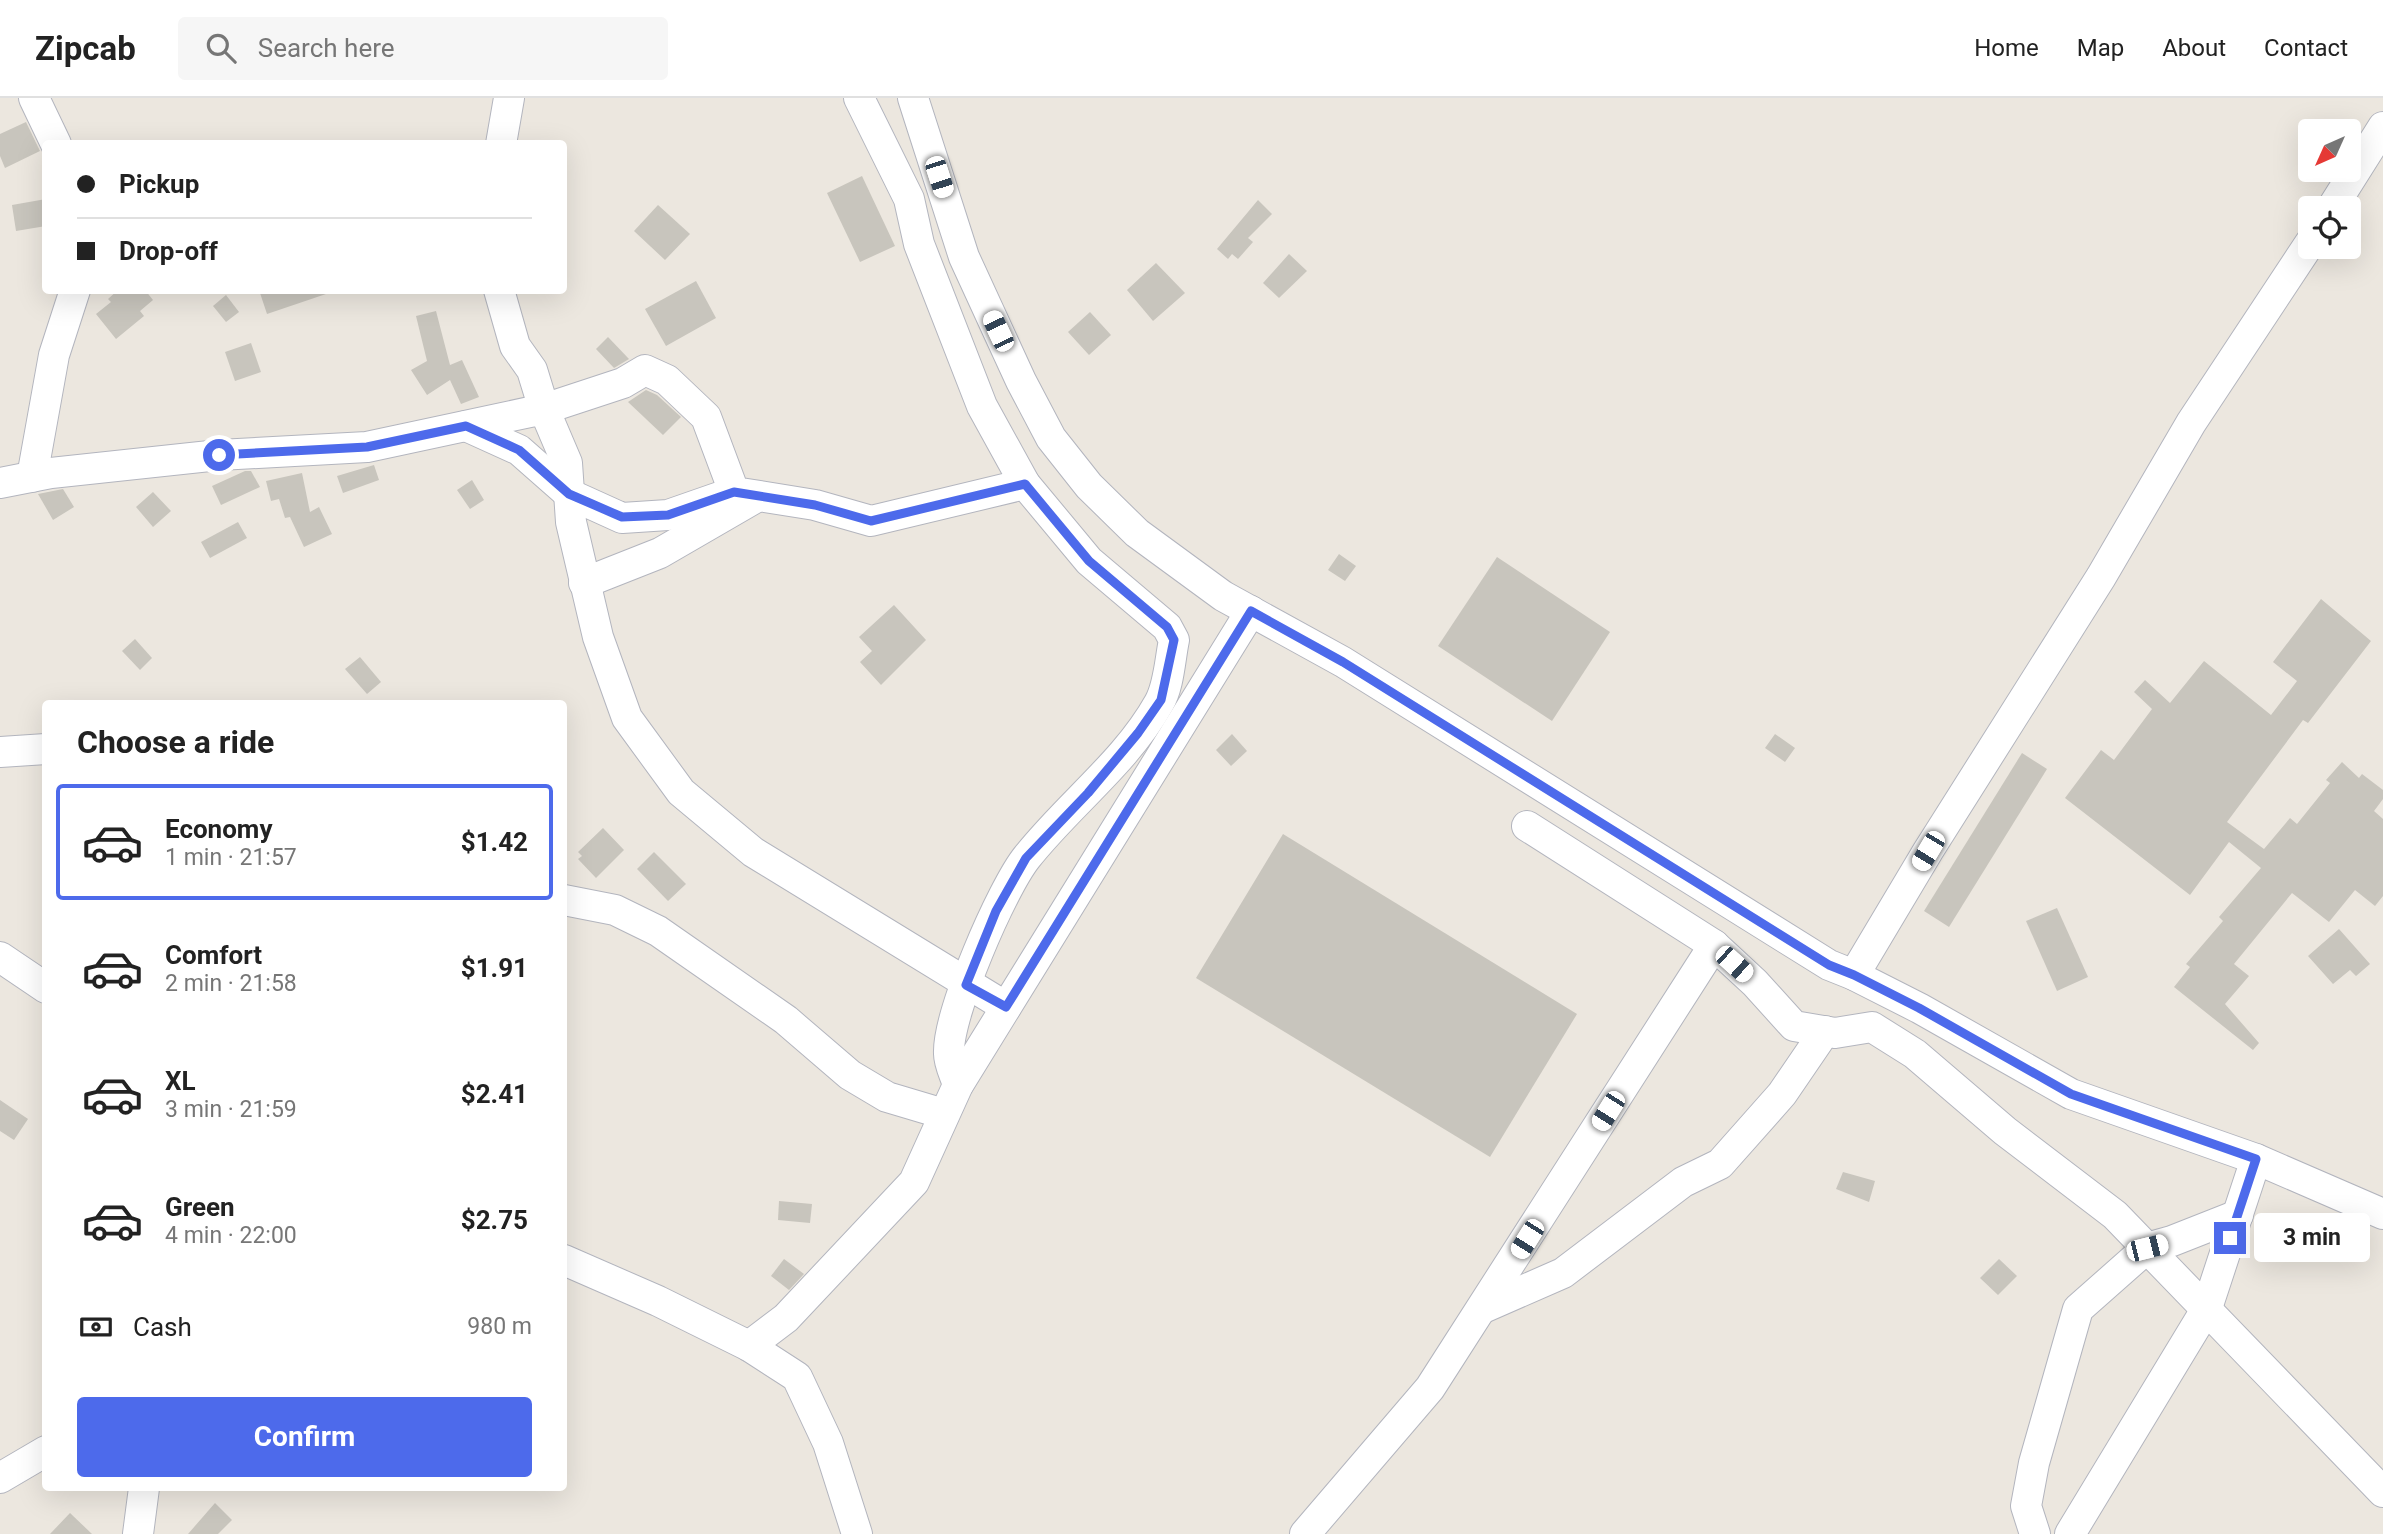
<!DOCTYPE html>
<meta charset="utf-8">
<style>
:root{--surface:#fff;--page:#f6f6f6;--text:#222;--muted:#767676;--line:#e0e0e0;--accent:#4d6aeb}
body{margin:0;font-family:Roboto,sans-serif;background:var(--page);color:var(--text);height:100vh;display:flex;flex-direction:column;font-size:26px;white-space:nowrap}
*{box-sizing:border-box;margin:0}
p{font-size:23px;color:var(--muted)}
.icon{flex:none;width:38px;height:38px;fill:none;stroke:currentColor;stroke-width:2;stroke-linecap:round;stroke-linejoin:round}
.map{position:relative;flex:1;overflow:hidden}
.panel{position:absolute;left:42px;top:602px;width:525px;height:791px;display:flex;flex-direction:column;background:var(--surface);border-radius:7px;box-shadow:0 7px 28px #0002}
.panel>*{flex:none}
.banner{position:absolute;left:42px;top:42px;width:525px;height:154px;border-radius:7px;box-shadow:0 7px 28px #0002;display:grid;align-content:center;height:154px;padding:0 35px;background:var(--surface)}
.needle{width:46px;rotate:225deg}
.controls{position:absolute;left:2298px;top:21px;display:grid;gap:14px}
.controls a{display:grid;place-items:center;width:63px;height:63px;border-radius:7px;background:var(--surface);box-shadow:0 7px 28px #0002;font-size:35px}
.end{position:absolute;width:32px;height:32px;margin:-16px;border:9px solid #4d6aeb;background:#fff;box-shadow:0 0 0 4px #fff}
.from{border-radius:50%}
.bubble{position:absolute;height:49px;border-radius:7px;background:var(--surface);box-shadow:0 7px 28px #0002;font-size:23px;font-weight:700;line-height:49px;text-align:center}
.car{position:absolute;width:21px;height:42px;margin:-21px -10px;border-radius:9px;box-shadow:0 0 5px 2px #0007;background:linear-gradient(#fff 24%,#345 0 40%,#fff 0 76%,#345 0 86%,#fff 0)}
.banner b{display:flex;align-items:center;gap:24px;height:66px;font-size:26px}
.banner b+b{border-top:2px solid var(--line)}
.banner i{width:18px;height:18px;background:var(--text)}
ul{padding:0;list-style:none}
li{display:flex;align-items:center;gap:21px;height:116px;margin:0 14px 10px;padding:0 21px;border:4px solid transparent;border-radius:7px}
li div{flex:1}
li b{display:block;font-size:26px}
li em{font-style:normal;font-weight:700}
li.current{border-color:var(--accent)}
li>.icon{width:63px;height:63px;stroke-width:1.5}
h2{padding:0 35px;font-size:32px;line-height:84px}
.pay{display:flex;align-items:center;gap:18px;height:77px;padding:0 35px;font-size:26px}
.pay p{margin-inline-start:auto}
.button{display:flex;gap:14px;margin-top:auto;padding:14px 35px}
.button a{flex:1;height:80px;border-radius:7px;background:var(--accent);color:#fff;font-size:28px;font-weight:700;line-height:80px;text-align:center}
header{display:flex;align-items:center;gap:42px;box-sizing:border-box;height:98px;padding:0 35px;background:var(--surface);border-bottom:2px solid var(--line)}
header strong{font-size:33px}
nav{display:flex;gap:38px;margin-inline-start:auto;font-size:24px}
.search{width:490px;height:63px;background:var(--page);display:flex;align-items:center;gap:18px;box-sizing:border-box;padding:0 24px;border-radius:7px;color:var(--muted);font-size:26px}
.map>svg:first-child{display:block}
</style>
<header>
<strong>Zipcab</strong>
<div class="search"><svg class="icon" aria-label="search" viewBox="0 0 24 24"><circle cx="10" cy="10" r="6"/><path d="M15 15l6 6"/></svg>Search here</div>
<nav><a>Home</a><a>Map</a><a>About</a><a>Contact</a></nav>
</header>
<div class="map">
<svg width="2383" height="1436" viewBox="0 0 2383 1436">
<rect width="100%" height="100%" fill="#ece7df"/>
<g fill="#c8c5bd">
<polygon points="26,24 40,53 5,70 0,58 0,36"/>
<polygon points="862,78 895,148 860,164 827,95"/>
<polygon points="46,101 46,128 16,133 12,107"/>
<polygon points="1258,102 1272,116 1248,140 1253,144 1238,161 1232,156 1228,161 1217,151"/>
<polygon points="658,107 690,136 665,162 634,133"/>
<polygon points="1289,156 1307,173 1279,200 1263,185"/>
<polygon points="1156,165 1185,195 1153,223 1127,192"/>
<polygon points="696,183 716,220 666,248 645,211"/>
<polygon points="118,192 145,192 153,202 140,213 144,218 116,241 96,216 111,204 108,201"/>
<polygon points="259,192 326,192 326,196 267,216"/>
<polygon points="226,197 239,214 226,224 213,208"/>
<polygon points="436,213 450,267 462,262 479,299 461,306 450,282 427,297 411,272 427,263 416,218"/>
<polygon points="1090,214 1111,237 1089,257 1068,234"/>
<polygon points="608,239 629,261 614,270 596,251"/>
<polygon points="251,245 261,274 235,283 225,254"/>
<polygon points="646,292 657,297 681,319 663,337 628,304"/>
<polygon points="374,367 379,382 343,395 337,378"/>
<polygon points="245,373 251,373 260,389 221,407 212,388"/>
<polygon points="302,375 310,414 319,409 332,436 304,449 290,419 285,420 279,401 271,403 266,383"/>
<polygon points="472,382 484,402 470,411 457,392"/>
<polygon points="63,391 74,409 53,422 38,396"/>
<polygon points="153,394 171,413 153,429 136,409"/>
<polygon points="238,424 247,440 210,460 201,444"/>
<polygon points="1339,456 1356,468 1345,483 1328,472"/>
<polygon points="1497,459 1610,534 1552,623 1438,548"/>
<polygon points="2321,501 2371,543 2308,625 2303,622 2227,724 2264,751 2290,720 2297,726 2330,685 2326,682 2342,664 2359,680 2362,676 2383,692 2383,701 2374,713 2383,721 2383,798 2375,808 2355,792 2329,824 2292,795 2234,866 2249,878 2225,906 2259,945 2253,952 2174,889 2190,869 2186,866 2223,823 2219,819 2261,770 2229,744 2190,797 2065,700 2101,652 2114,662 2152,611 2134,594 2145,582 2170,605 2204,563 2271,617 2297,583 2273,564"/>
<polygon points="894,507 926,542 881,587 860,564 872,553 859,539"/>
<polygon points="135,541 152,560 140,572 122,553"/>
<polygon points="360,559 381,584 367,596 345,571"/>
<polygon points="1232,636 1247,653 1231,668 1216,652"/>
<polygon points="1775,636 1795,650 1785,664 1765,650"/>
<polygon points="2022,655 2047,671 1949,829 1924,813"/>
<polygon points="603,730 624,752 596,780 578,761 582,758 578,754"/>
<polygon points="1283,736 1577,916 1490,1059 1196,880"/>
<polygon points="654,754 686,786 668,803 637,771"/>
<polygon points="2057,810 2088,879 2057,893 2026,823"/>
<polygon points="2339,831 2370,866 2356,878 2350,872 2333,886 2308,858"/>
<polygon points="0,1002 28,1021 14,1042 0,1033"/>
<polygon points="1843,1074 1875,1083 1869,1104 1836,1091"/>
<polygon points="779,1103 812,1106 810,1125 778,1122"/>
<polygon points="784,1161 804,1176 789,1192 771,1178"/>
<polygon points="1999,1161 2017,1178 1998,1197 1980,1180"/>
<polygon points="215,1405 232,1422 218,1436 188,1436"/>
<polygon points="70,1415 92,1436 50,1436"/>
</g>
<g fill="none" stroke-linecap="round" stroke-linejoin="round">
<defs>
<g id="minor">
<polyline points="34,0 56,46"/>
<polyline points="859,0 909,101 919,146 982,308 1025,386"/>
<polyline points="913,0 964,159 1021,283 1051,340 1089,388 1137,435 1223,498 1343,564 1829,867 1854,877 1919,910 2071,996 2256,1061 2383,1116"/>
<polyline points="501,46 509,0"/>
<polyline points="2332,110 2383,29"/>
<path d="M 499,192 L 515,248 L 532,272 L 544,311 L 623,285 L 645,272 L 667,282 L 706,319 L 734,394 L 815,407 L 871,423 L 1025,386 L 1089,463 L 1167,529 L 1174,542 C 1170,561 1169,588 1159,605 C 1126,664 1069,706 1027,759 C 1002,790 947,917 949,956 C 949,966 955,977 958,987"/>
<polyline points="466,328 519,352 569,396 622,420 668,417 734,394"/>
<polyline points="32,379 54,257 75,192"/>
<polyline points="0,385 51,375 219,357 367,349 544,311 567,365 571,424 598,539 627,620 681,694 753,754 1006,909"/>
<polyline points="584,485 660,455 755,400"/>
<polyline points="0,654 46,651"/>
<polyline points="564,802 615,812 658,833 786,922 850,977 887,999 944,1016"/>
<polyline points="1714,847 1755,885 1794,928 1835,935 1872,929 1915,956 2005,1033 2115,1117 2383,1394"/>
<polyline points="0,859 46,890"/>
<polyline points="1854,877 1928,753 2101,479 2191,325 2310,145"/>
<polyline points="564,1162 658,1203 749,1248 797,1279 828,1345 857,1436"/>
<polyline points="1483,1210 1563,1175 1683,1084 1720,1066 1782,996 1825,933"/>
<polyline points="749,1248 786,1220 914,1084 958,987 1251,513"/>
<polyline points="0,1380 46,1353"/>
<polyline points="138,1436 144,1390"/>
<polyline points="1305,1436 1430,1290 1714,847 1527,728"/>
<polyline points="2035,1436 2026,1408 2034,1365 2078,1211 2147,1150 2172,1143 2238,1117"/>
<polyline points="2070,1436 2207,1210 2256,1061"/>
</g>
</defs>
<use href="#minor" stroke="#b3b5be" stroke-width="32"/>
<use href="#minor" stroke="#fff" stroke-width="30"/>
</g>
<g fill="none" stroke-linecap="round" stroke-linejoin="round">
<polyline stroke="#4d6aeb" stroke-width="9" points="219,357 367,349 466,328 519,352 569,396 622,419 668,417 734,394 815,407 871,423 1025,386 1089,463 1167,529 1174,542 1161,602 1138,635 1088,695 1026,760 996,813 966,887 1006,909 1251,513 1343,564 1829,867 1854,877 1919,910 2071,996 2256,1061 2230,1140"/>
</g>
</svg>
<div class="controls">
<a><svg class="needle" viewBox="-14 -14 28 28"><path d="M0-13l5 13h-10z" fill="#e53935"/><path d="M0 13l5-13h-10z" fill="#767676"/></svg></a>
<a><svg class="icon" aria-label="locate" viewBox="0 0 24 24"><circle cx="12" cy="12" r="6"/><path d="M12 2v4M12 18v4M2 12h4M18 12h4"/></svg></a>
</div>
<i class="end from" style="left:219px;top:357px"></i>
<i class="end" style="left:2230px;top:1140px"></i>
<div class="bubble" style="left:2254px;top:1115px;width:116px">3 min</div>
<i class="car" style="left:939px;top:79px;rotate:162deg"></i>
<i class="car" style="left:998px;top:233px;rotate:335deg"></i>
<i class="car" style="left:1928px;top:753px;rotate:211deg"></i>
<i class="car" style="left:1734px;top:866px;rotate:132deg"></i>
<i class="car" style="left:1608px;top:1013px;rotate:212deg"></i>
<i class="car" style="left:1527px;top:1141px;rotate:212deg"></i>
<i class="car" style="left:2147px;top:1150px;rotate:76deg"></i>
<div class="banner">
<b><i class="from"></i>Pickup</b>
<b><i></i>Drop-off</b>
</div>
<section class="panel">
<h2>Choose a ride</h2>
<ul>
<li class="current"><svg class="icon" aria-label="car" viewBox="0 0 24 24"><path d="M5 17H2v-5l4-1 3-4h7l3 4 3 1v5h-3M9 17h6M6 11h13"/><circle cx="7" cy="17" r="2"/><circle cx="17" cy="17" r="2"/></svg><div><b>Economy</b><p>1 min · 21:57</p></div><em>$1.42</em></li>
<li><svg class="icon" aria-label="car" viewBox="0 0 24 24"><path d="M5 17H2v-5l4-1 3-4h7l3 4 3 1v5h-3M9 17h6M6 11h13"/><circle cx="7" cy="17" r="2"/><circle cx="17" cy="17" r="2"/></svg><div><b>Comfort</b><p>2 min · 21:58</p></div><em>$1.91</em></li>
<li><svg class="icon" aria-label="car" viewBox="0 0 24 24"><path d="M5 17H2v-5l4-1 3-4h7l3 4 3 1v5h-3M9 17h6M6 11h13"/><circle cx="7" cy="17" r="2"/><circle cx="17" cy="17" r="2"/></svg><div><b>XL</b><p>3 min · 21:59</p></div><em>$2.41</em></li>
<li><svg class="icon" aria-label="car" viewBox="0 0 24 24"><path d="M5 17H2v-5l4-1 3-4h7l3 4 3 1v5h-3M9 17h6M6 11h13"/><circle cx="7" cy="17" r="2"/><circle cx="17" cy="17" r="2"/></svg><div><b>Green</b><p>4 min · 22:00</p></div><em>$2.75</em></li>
</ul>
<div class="pay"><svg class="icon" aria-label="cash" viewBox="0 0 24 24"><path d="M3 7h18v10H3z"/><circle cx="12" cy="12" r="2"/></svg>Cash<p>980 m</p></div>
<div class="button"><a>Confirm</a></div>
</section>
</div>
